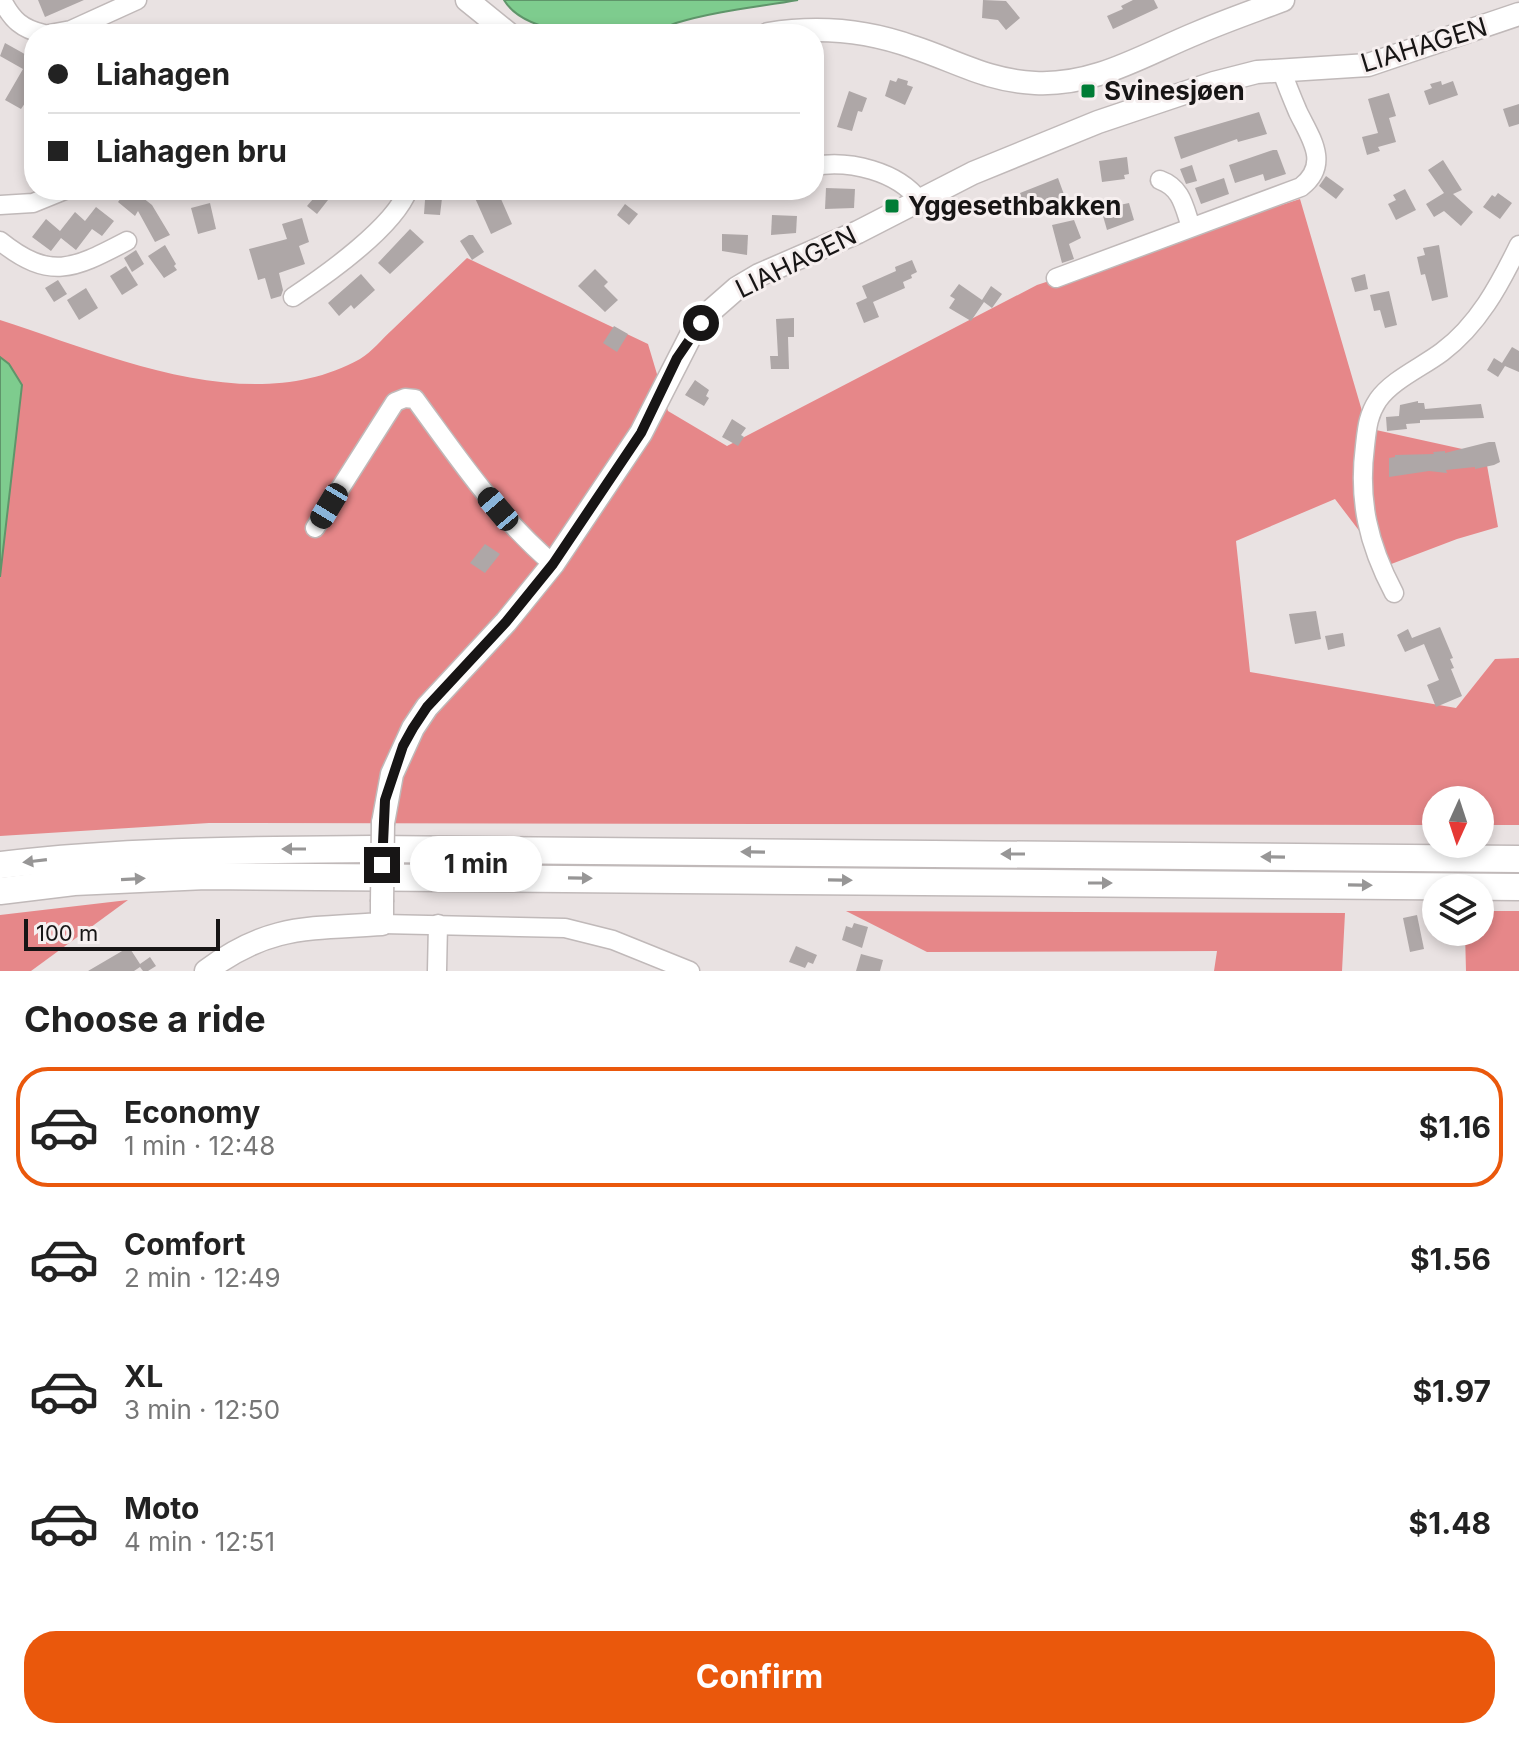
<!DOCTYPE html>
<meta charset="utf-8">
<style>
:root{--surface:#fff;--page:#f2f2f2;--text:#222;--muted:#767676;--line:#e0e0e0;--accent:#ea580c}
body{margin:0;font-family:Inter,sans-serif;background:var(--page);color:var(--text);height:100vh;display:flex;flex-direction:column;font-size:30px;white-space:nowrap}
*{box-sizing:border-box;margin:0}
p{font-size:26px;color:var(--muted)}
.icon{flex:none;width:44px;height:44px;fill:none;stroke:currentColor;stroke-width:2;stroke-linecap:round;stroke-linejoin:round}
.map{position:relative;height:971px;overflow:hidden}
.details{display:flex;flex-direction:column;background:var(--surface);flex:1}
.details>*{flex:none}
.hud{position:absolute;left:24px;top:24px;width:800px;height:176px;border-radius:32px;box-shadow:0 4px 12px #0003;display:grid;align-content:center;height:176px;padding:0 24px;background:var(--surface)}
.needle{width:52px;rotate:183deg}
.fabs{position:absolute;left:1422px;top:786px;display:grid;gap:16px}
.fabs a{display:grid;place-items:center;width:72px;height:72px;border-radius:50%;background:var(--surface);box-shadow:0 4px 12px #0003;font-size:40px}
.scale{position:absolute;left:24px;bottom:20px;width:196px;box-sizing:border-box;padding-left:8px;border:4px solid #171515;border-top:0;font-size:22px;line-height:28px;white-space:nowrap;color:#171515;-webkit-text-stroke:6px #f6efef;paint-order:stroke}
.end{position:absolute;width:36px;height:36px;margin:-18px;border:10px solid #171515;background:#fff;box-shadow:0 0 0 4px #fff}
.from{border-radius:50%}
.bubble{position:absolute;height:56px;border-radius:28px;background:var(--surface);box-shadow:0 4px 12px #0003;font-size:26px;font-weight:700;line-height:56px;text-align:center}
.car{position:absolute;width:24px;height:48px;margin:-24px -12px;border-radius:10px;box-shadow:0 0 6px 2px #0007;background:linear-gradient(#222 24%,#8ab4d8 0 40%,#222 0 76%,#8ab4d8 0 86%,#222 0)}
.hud b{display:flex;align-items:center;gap:28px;height:76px;font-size:30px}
.hud b+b{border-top:2px solid var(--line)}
.hud i{width:20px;height:20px;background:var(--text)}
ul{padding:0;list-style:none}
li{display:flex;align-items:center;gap:24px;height:120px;margin:0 16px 12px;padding:0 8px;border:4px solid transparent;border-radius:32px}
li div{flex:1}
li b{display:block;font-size:30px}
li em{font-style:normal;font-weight:700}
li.on{border-color:var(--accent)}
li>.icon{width:72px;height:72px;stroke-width:1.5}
h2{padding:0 24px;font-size:36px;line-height:96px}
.cta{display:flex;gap:16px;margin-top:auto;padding:16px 24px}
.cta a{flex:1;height:92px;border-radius:32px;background:var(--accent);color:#fff;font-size:32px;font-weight:700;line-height:92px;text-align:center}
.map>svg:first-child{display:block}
</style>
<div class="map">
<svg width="1519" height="971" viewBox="0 0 1519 971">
<rect width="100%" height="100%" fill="#e9e2e2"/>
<g fill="#e68789">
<path d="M 1300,199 L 1367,428 L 1485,454 L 1498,527 L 1457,539 L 1386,566 L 1335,499 L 1236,541 L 1250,672 L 1456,708 L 1495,659 L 1519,658 L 1519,825 L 1480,825 L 1480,800 L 1436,800 L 1436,825 L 209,823 L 0,836 L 0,577 L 22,385 L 9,364 L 0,357 L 0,320 C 109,355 250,420 360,359 C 372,352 382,339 392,330 C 417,306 442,282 467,258 L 648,344 L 668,411 L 727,446 L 1037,285 Z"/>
<polygon points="128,900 31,971 0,971 0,915"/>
<polygon points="846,911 1345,913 1342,971 1214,971 1217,951 927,952"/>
<polygon points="1480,911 1519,911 1519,971 1466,971 1465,932 1480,932"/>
</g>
<g fill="#7ecc8e" stroke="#5f956a" stroke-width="2">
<path d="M 504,0 L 798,0 C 758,7 715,11 676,23 C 667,26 658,33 648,34 C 609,38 526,37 504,0 Z"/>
<polygon points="0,357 9,364 22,385 0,577"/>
</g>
<g fill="#aea7a7">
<polygon points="38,0 84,0 45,17"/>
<polygon points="983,0 1006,1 1020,18 1006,30 998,20 982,18"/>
<polygon points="1133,0 1154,0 1158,8 1113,29 1107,16 1123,9 1121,6"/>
<polygon points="5,43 30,57 34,50 34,90 21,109 5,100 23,69 0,56"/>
<polygon points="898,78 908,81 907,85 913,87 905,105 885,96 890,80 896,82"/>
<polygon points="1441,81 1442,85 1453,81 1458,95 1429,105 1424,91 1432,88 1430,84"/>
<polygon points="849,91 867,98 862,112 858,111 852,131 837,127"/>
<polygon points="1389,93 1396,116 1389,118 1396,142 1378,147 1380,151 1367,155 1362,137 1378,133 1368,99"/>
<polygon points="1519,104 1519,124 1509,127 1503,109"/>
<polygon points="1259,112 1267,134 1238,142 1237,139 1181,159 1174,137"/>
<polygon points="1273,150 1277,150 1286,174 1265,181 1263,174 1235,183 1229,165"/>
<polygon points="1127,157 1129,174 1124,175 1125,179 1102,182 1099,161"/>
<polygon points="1443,160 1462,190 1453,194 1473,212 1461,226 1444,211 1434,217 1426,204 1444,193 1428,170"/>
<polygon points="1192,165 1197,181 1186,184 1180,169"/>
<polygon points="1326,176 1344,189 1336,199 1319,186"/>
<polygon points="1058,178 1066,200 1045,208 1043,202 1025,208 1020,193"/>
<polygon points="1224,178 1229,194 1201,204 1195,188"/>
<polygon points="826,188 855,189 854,208 825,209"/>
<polygon points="1405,189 1416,210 1396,220 1388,204 1396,200 1393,195"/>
<polygon points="127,190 133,190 152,205 170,235 155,242 138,211 135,216 118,202"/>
<polygon points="431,190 443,190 440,215 424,214 425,200 431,200"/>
<polygon points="492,190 497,190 512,224 491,234 475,198"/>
<polygon points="319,192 328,200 317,214 307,206"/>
<polygon points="1498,193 1512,203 1500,219 1483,207 1492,195 1495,197"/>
<polygon points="210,203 216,229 198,234 191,208"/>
<polygon points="1129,203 1134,220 1107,230 1101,209"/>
<polygon points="625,204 638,214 629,225 617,215"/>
<polygon points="96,207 114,221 102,236 92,229 76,250 61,238 51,251 32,237 46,219 60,231 75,212 85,221"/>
<polygon points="772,215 797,216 796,233 771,235"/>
<polygon points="302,218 309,242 299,246 305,264 279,273 283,290 281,296 271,299 265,278 258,280 257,276 249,249 287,239 282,224"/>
<polygon points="1074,220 1081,238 1069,244 1074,259 1062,263 1052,225"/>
<polygon points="410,229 424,242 390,274 378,263"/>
<polygon points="722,234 748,235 747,255 722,251"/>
<polygon points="469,235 473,235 484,252 472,260 460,241"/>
<polygon points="165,245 176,264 174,266 177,270 164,278 148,256"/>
<polygon points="1439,245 1448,297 1432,301 1425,274 1421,275 1417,257 1425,255 1423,248"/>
<polygon points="136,250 144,264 132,272 124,258"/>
<polygon points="912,260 917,272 911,275 912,278 903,282 905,288 873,302 879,317 864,323 856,303 867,298 862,286 896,271 895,267"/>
<polygon points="126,266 138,285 122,295 110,276"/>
<polygon points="595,269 608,282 604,286 618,300 605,312 578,286"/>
<polygon points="361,274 375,290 354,309 351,305 339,316 328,303"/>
<polygon points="1365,274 1368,289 1355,292 1351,278"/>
<polygon points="58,280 67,294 54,302 45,288"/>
<polygon points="959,284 982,300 991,286 1002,294 992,308 984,302 971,321 949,308 955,299 950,296"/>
<polygon points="86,288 98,308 79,320 67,300"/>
<polygon points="1389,291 1397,325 1385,328 1380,310 1374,311 1370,295"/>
<polygon points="794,318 794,337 788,337 789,369 771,369 770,356 778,356 776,319"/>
<polygon points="614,326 628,334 617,352 603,343"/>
<polygon points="1512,347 1519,351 1519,372 1505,366 1498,377 1487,370 1494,358 1502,363"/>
<polygon points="695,380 709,390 706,396 709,398 704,406 685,395"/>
<polygon points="1418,401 1418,403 1424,403 1425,409 1481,404 1484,418 1420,420 1420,423 1406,424 1407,429 1387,431 1386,417 1399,416 1400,405"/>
<polygon points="732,419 746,428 741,435 744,437 738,446 722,437"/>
<polygon points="1489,442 1495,442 1500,462 1494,465 1475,469 1475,467 1446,470 1447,473 1429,471 1389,477 1389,458 1395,457 1395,455 1434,454 1433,452 1445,451 1445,453"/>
<polygon points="485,544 500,554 485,573 470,563"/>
<polygon points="1316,611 1321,639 1295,644 1289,614"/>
<polygon points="1440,627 1453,658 1450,659 1454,668 1451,669 1462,696 1436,707 1427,685 1439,680 1424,644 1405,652 1397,635 1408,629 1412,638"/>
<polygon points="1343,633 1345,646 1328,650 1325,636"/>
<polygon points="1417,915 1424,949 1410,952 1403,918"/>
<polygon points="854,923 868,927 862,948 842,940 846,926 852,928"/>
<polygon points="796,946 817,955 813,964 808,962 805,968 789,962"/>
<polygon points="129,947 140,964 150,957 156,966 148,971 143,971 140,967 134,971 88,971"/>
<polygon points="861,954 883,960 880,971 856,971"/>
</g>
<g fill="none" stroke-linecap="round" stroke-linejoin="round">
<defs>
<g id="minor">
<path d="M 2,0 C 12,20 22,29 44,34"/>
<polyline points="49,34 71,30 137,0"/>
<path d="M 814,166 C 850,160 897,171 920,201"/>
<path d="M 1160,180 C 1182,188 1184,207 1191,227"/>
<polyline points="0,205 33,203 65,190"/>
<path d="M 0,241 C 51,282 75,268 127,241"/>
<path d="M 1056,278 L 1301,187 C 1331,164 1310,137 1298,112 C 1292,98 1286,83 1281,69"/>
<path d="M 293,297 C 326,275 394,227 408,190"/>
<path d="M 315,528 L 395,402 L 405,398 L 415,399 C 459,459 496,515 553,564"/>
<path d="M 1394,593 C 1368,544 1358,500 1365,446 C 1367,428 1368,415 1378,400 C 1392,380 1422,367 1442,352 C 1478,325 1499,286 1519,245"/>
<polyline points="382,924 565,928 613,940 690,971"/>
<polyline points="437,971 438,924"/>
</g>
<g id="major">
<polyline points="467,0 509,34"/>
<path d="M 768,34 C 817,26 866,30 913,47 C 956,61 988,81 1035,83 C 1095,86 1143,55 1197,33 C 1225,21 1254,11 1283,0"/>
<polyline points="383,823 392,774 413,728 427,707 506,622 553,564 641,433 690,337 713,309 737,288 759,275 858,232 973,173 1098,122 1214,83 1257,72 1368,65 1519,14"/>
<path d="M 206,971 C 269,924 308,929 382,924 L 382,902"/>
</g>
<g id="highway">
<path d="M 0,865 C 124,850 248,850 372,849 L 1519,859"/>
<polyline points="0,891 74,882 206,876 1519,887"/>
</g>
</defs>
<use href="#minor" stroke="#c0b9b9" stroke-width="21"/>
<use href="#major" stroke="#c0b9b9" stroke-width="25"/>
<use href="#highway" stroke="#c0b9b9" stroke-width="29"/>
<use href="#minor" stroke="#fff" stroke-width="18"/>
<use href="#major" stroke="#fff" stroke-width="22"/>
<use href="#highway" stroke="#fff" stroke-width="26"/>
<defs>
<polyline id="major-bridge" points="382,902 383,823"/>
</defs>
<use href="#major-bridge" stroke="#c0b9b9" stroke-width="25" stroke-linecap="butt"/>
<use href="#major-bridge" stroke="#fff" stroke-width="22"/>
</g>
<defs><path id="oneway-solid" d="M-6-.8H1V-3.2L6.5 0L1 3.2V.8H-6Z" transform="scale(2)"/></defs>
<g fill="#979696">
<use href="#oneway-solid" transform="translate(294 849) rotate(180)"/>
<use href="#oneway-solid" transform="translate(753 852) rotate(-179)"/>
<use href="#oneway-solid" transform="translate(1013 854) rotate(-180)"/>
<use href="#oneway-solid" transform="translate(1273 857) rotate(-179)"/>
<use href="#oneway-solid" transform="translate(35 861) rotate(173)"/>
<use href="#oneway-solid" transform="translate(580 878) rotate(1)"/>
<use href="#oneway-solid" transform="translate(133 879) rotate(-3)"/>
<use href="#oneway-solid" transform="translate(840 880) rotate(1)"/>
<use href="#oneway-solid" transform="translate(1100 883)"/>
<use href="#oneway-solid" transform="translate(1360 885) rotate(1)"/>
</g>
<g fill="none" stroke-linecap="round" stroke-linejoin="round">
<polyline stroke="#171515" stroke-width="10" points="382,865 385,800 403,746 413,728 427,707 506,622 553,564 641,433 677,358 701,323"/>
</g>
<g fill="#007d36" stroke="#f6efef" stroke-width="3">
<rect x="1080" y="83" width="16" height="16" rx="4"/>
<rect x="884" y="198" width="16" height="16" rx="4"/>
</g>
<g text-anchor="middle" stroke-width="6" stroke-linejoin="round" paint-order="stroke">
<g font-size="26" fill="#171515" stroke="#f6efef">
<text transform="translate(1424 45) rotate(-17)" y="9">LIAHAGEN</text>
<text transform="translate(796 262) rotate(-26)" y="9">LIAHAGEN</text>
</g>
<g font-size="26" font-weight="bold" fill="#171515" stroke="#f6efef" text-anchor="start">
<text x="1104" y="100">Svinesjøen</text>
<text x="908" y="215">Yggesethbakken</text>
</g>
</g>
</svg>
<div class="fabs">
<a><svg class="needle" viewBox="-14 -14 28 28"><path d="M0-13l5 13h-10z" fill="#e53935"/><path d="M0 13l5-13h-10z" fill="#767676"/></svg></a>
<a><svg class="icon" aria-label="layers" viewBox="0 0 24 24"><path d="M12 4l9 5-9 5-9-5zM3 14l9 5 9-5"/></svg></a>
</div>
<div class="scale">100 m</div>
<i class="end from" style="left:701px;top:323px"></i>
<i class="end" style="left:382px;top:865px"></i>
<div class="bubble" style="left:410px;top:836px;width:132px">1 min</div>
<i class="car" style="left:329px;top:506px;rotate:211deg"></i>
<i class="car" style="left:498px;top:509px;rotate:320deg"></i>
<div class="hud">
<b><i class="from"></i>Liahagen</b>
<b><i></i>Liahagen bru</b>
</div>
</div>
<section class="details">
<h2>Choose a ride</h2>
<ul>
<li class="on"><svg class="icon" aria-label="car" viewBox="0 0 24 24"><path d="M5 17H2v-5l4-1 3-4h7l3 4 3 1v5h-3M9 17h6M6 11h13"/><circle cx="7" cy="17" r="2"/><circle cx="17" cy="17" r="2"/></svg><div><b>Economy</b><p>1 min · 12:48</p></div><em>$1.16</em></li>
<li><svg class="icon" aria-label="car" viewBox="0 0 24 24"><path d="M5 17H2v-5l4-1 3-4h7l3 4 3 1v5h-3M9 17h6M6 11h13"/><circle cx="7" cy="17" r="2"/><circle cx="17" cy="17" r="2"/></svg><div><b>Comfort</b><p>2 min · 12:49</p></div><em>$1.56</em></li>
<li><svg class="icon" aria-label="car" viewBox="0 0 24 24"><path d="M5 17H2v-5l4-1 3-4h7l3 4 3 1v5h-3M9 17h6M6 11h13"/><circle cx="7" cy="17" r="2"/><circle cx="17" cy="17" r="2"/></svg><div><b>XL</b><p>3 min · 12:50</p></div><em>$1.97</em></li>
<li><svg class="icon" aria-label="car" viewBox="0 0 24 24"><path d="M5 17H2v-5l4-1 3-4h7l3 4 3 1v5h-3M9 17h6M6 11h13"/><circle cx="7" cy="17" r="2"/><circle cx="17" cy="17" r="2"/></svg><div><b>Moto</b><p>4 min · 12:51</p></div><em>$1.48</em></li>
</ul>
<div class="cta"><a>Confirm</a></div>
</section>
